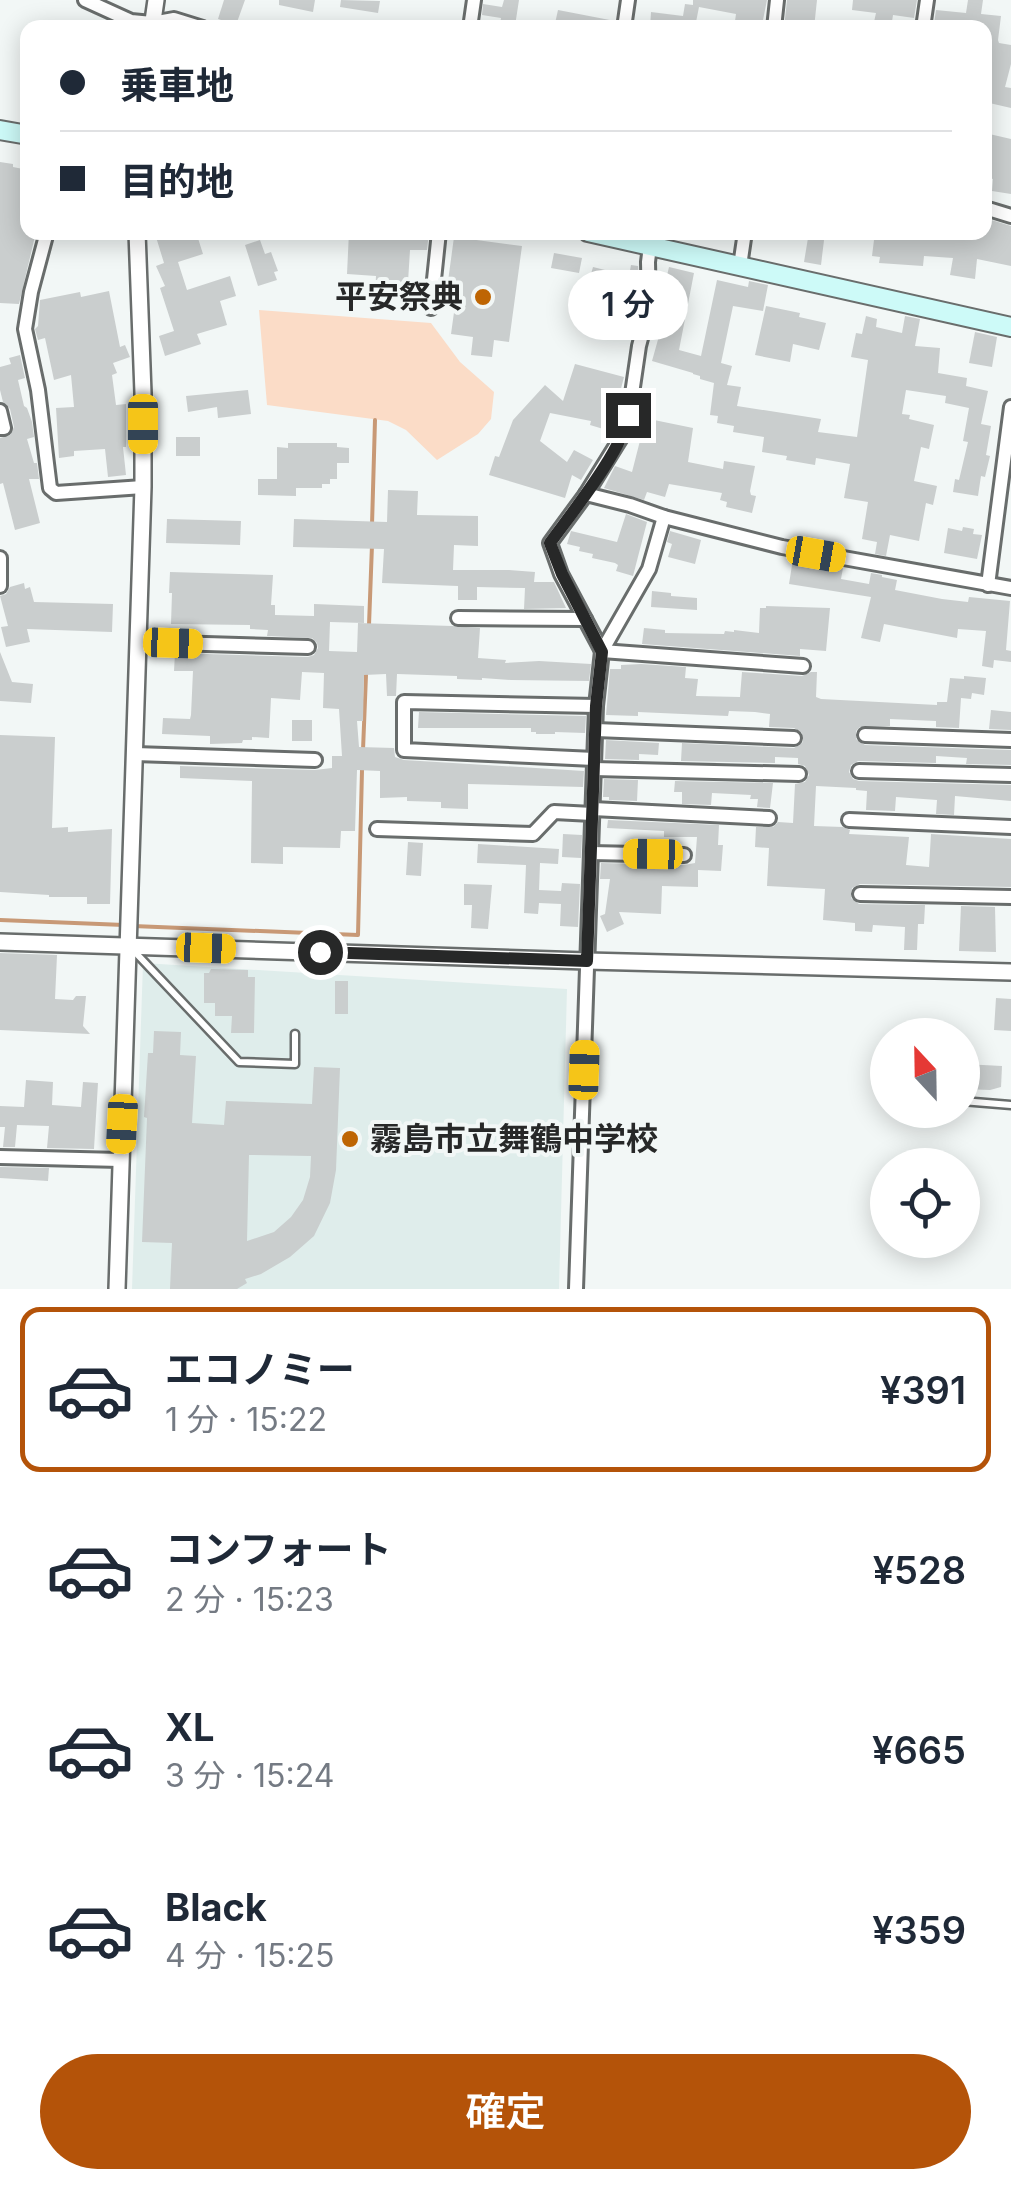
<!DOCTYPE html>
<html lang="ja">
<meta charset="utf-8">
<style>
:root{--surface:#fff;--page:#f6f6f7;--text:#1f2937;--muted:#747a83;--line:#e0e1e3;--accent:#b45309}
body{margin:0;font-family:Inter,"Noto Sans JP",sans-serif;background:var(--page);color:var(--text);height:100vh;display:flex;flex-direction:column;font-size:38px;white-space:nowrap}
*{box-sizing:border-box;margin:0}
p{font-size:32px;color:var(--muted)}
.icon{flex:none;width:55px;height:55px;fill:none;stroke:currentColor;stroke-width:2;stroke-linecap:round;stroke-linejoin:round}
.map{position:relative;height:1289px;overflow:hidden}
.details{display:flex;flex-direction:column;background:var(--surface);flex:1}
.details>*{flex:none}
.banner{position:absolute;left:20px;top:20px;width:972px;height:220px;border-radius:20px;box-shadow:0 5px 25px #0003;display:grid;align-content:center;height:220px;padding:0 40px;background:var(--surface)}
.needle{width:65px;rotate:338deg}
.buttons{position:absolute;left:870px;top:1018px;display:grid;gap:20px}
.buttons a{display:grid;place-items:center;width:110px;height:110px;border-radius:50%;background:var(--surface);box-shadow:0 5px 25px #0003;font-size:50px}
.end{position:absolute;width:45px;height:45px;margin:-22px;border:12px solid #272828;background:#fff;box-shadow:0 0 0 5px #fff}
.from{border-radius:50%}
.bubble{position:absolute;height:70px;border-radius:35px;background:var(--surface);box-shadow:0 5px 25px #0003;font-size:32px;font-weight:600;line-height:70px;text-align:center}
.car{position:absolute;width:30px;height:60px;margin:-30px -15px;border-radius:12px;box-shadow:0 0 8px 2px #0007;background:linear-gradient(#f5c518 24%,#345 0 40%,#f5c518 0 76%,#345 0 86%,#f5c518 0)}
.banner b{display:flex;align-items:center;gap:35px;height:95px;font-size:38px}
.banner b+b{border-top:2px solid var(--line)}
.banner i{width:25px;height:25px;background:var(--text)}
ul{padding:18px 0 0;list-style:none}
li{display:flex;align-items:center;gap:30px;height:165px;margin:0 20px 15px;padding:0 20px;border:5px solid transparent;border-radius:20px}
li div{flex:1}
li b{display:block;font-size:38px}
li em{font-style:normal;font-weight:600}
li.selected{border-color:var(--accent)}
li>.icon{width:90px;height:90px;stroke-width:1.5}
.action{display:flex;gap:20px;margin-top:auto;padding:20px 40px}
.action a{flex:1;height:115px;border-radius:60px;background:var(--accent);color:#fff;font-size:40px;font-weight:600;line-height:115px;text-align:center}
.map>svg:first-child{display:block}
</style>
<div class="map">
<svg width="1011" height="1289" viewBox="0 0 1011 1289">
<rect width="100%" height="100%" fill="#f2f7f6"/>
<polygon fill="#dfedeb" points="143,963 567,989 559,1289 132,1289"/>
<polygon fill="#fbdcc7" points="259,310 431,323 460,362 494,392 491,419 478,434 437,460 406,430 388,421 267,405"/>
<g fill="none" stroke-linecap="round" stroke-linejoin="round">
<g stroke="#c89976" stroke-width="4">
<polyline points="372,525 375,420"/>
<polyline points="369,625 372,545"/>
<polyline points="363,750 366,675"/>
<polyline points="0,920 124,925"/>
<polyline points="133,926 358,935 362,770"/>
</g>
</g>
<g fill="#cacece" fill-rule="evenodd">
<polygon points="224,0 245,0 236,25 218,19"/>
<polygon points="279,0 315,0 313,12 279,5"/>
<polygon points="341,0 380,1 378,13 340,7"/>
<polygon points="504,0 519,0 515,26 500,24 501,18 482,15 483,4 502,7"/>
<polygon points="693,0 767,0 762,25 735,21 736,14 699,7 696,22 692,21 691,28 650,28 651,12 683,16 685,4 693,5"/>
<polygon points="787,0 817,0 814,28 784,28"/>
<polygon points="853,0 917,0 914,18 893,15 891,28 879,28 880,23 874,22 876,13 852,10"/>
<polygon points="968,0 983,0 981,14 1001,16 998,40 999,43 1011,45 1011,64 1005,87 1011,88 1011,108 985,102 985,51 988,32 985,32 985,28 939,28 939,24 934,24 936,10 966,13"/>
<polygon points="558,10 615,21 614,28 554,28"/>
<polygon points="985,133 1011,139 1011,194 992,191 993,179 985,177"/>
<polygon points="0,162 13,164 13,167 28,170 28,232 36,232 19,304 0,303"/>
<polygon points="985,218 1011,226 1011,266 977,259 975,279 950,275 953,258 924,256 923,266 879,263 880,257 872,256 875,232 954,234 955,232 985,232"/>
<polygon points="169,232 196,232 203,254 178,262 187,290 230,276 236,296 220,301 227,325 197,334 201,344 165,356 159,336 174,331 160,288 165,286 156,266 164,263 156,237"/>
<polygon points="349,232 429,232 427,250 410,250 407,298 375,297 376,276 347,274"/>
<polygon points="809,232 825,232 821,265 804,262"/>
<polygon points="454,237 522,246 509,342 494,340 492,357 471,355 473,337 451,334 456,298 446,296"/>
<polygon points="260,240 265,254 271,252 278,271 274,272 277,280 258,286 245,245"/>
<polygon points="554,253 582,258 579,273 551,268"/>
<polygon points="631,265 638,266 639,298 634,319 582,305 593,267 629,276"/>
<polygon points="669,267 694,273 679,350 701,356 717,280 748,287 749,281 768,285 763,311 733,306 721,363 732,366 727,385 741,387 737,406 821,419 818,432 857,437 868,360 851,357 856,333 862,334 866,316 877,319 876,327 902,333 905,316 920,319 915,346 940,348 938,373 967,378 966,386 988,391 981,424 991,426 986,455 990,456 985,477 981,476 978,496 953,492 955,479 959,480 968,442 963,441 969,408 945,403 946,396 906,390 902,414 910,415 909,419 934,425 929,449 921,447 914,481 937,486 933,505 926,503 919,541 890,535 886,556 875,554 877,542 862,539 868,502 844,498 850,464 816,458 815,465 786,460 787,456 762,452 764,437 733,432 734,426 717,423 718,416 710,415 714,383 700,379 700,376 693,374 693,373 652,361 659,336 656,336 660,305"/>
<polygon points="109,291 120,347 125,345 130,357 113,363 117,373 112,375 116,405 126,404 126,447 123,447 126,475 108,477 105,449 74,451 74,456 59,458 56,408 74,407 71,375 54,380 45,338 38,340 35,329 38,326 40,300 80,292 81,297"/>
<polygon points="766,306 800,313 799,317 826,323 819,350 793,344 790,362 755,355"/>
<polygon points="975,332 997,337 992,367 969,363"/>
<polygon points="20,355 25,378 18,380 24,406 27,408 32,422 34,437 27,439 34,463 37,463 39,479 29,479 40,523 15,530 3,483 0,484 0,438 10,435 14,427 10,409 3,402 0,390 0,367 11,364 9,358"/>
<polygon points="575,364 624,377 610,431 590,425 591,421 550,413 540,441 567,462 574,450 593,460 581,480 572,475 565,498 489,475 495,456 499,457 513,420 545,385 563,401"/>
<polygon points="248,390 251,414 218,418 217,407 188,412 186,396"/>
<polygon points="645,410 656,413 654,420 693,428 688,462 723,469 724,461 755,466 750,491 751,495 756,496 752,513 726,507 727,502 720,500 722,493 669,484 665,497 647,492 644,500 604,488 615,466 632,472 643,429 639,428"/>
<rect x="176" y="437" width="24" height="19"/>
<polygon points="288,443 337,443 337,447 349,448 349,463 337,463 337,479 330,479 330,484 322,484 322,488 296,488 296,496 258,495 258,479 277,479 277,447 288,448"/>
<polygon points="388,490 418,491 417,515 478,516 478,546 454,545 453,570 509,570 535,572 534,582 554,582 566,608 524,609 525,588 477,587 477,600 458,600 458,586 382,583 384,549 293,547 294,519 387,522"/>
<polygon points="626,514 647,522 633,576 616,571 618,565 615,563 592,558 593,554 579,551 580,547 567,544 571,531 617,542"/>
<polygon points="167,519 241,521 240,545 166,543"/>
<polygon points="963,527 974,529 973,534 982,535 977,559 944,553 948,528 962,531"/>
<polygon points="670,531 701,540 695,564 668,557 672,544 667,542"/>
<polygon points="793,559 843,568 841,579 869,584 871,573 882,575 882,577 897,580 895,590 942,599 968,602 969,597 1010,601 1006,650 1011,651 1011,662 994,660 993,668 982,666 986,631 958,629 957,638 884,624 880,642 861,638 871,597 789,584"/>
<polygon points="170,572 273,575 271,605 275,605 275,615 314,616 314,604 364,606 364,623 330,622 329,651 357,652 358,623 452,626 480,628 478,658 506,660 505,663 539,661 591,664 589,681 511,680 482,678 482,680 457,679 457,676 397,674 396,696 387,696 386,674 364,675 363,721 357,721 359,747 394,748 395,757 404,760 584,771 583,787 468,784 468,809 441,808 441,802 407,801 407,797 380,798 380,771 357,770 355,831 341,831 340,848 283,847 283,864 251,863 252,781 180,778 180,766 315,770 332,768 332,756 342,756 339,709 323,708 324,673 302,672 300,700 271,698 269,738 252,737 252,740 243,740 242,743 210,744 210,736 162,734 163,718 190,719 191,715 193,671 174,671 175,653 308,657 314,655 318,648 317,643 312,638 267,636 268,630 250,629 250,625 171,624 172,593 169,593"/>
<polygon points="24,583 25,589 30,587 34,602 113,604 112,632 27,629 30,642 6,647 1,627 8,626 0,596 6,594 10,587"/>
<polygon points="652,591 671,593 671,596 697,598 697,610 651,607"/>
<polygon points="766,606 830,608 826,651 800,649 800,656 642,644 644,628 665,630 665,633 724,634 725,631 734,632 734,630 759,633 760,608 766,608"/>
<polygon points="0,652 12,682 33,684 31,703 0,701"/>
<polygon points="641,664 686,667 685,678 698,679 696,696 740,697 742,672 802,676 811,672 817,672 816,697 821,699 937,705 937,702 947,702 950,678 964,679 964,676 986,678 984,695 972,693 971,699 961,698 959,728 936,727 936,721 890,719 890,726 860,727 856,731 856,739 865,745 1011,750 1011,765 966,764 967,758 936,756 936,763 858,761 851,765 849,772 853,779 859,781 1011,785 1011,801 955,796 954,815 936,814 937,800 896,797 895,811 866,810 867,791 856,790 856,788 816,786 814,826 843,827 850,830 849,834 909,837 906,865 929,867 931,834 1011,839 1011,887 860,884 852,888 851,898 859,904 925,905 924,924 918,924 917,950 904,950 905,927 873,925 872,932 855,931 855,923 823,920 825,889 767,886 769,848 755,847 756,827 773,827 778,822 793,823 795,784 805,782 809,775 805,766 798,764 798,758 775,757 775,763 681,761 682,743 794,748 803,742 802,733 794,728 769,727 770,714 755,712 729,711 728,716 638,712 638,716 606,715 610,669 621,669 621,665"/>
<polygon points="991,710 1011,712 1011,730 989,729"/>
<polygon points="419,712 586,716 585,733 555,732 555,734 536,734 536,732 531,732 531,728 418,728"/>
<rect x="292" y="720" width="20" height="21"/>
<polygon points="0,735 55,737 52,828 68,827 68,832 112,829 110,904 87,904 87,897 49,897 49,895 0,892"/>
<polygon points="606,740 659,743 658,755 639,754 639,760 605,759"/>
<polygon points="604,779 638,780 637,801 609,800 609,797 603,797"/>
<polygon points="675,781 773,783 770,808 757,807 758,799 750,799 751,795 712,793 711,805 682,804 682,792 674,792"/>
<polygon points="608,820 719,825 718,845 723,845 721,871 698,870 698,887 662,886 661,914 619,912 624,924 607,932 600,916 605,914 610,879 600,879 601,863 684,865 695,863 697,837 664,837 664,831 607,828"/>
<polygon points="563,834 582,835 581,858 562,857"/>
<polygon points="408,842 423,843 421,876 406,875"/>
<polygon points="478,844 559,849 558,864 540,863 539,890 561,891 562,883 580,884 578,927 560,926 561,904 539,903 538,914 524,913 526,865 477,863"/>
<polygon points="464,884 492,885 488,929 471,928 472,905 464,905"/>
<polygon points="961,906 995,907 996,952 959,951"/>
<polygon points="0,953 57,955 55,999 73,1000 76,996 86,996 83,1026 90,1034 0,1030"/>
<polygon points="211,969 248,970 248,977 255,977 254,1033 231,1033 232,1016 215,1016 215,1003 204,1003 204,973 209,973"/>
<rect x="335" y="981" width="13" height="33"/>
<polygon points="996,998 1011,999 1011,1031 994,1030"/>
<path d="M 154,1031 L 181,1032 L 180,1055 L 196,1056 L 192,1123 L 224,1125 L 226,1101 L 312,1104 L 314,1067 L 340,1068 L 336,1170 L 330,1203 L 314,1236 L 290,1257 L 261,1274 L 245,1279 L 247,1283 L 237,1289 L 170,1289 L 172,1243 L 142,1242 L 147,1118 L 144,1117 L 148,1053 L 153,1053 ZM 249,1155 L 311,1156 L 310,1177 L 303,1200 L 291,1217 L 274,1232 L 247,1241 Z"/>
<polygon points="964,1064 1002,1066 1001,1087 990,1090 963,1089"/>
<polygon points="26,1080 53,1082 52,1105 81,1107 83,1082 98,1083 94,1149 47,1148 49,1126 17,1125 15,1147 3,1147 5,1127 0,1127 0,1106 24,1107"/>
<polygon points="0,1167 49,1168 48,1181 0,1178"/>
</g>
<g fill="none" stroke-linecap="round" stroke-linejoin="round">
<defs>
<g id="service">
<polyline points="134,951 239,1062 295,1064 295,1034"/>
<polyline points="962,1101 1011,1105"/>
</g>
<g id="minor">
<polyline points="85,0 131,21 152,23 174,19 203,28"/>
<polyline points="470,28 474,0"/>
<polyline points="624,28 628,0"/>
<polyline points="774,28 777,0"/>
<polyline points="923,28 927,0"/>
<polyline points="985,208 1011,216"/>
<polyline points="47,232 31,292 25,329 38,390 50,488 56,493 143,487"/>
<polyline points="740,266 745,232"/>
<polyline points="431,308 439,232"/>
<polyline points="0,411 4,428 0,428"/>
<polyline points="586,494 630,505 664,517 782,547 1011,588"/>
<polyline points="0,558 0,586"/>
<polyline points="988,585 1011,407"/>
<polyline points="458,618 585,619"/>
<polyline points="139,642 308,647"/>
<polyline points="602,651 561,574 550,543 586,494 627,428 639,346 649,308 648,262 650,246"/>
<polyline points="602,651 803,666"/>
<polyline points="596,730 794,738"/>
<polyline points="865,735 1011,740"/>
<polyline points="135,754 315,760"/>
<polyline points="594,759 404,750 404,702 596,706"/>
<polyline points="594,769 799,774"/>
<polyline points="859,771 1011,775"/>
<polyline points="593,809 769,818"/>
<polyline points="849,820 1011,827"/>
<polyline points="377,829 533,834 554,812 592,814"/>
<polyline points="591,853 684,855"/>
<polyline points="860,894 1011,897"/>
<polyline points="0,1157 120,1160"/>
<polyline points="576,1289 596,706 602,651 649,569 664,517"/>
</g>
<g id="tertiary">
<polyline points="152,28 156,0"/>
<polyline points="0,942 587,961 1011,972"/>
<polyline points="117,1289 143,487 143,393 137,232"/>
</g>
<g id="secondary">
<polyline points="0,130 28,135"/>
<polyline points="588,232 1011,327"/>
</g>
</defs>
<use href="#service" stroke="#696d6c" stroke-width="11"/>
<use href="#minor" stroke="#696d6c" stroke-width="18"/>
<use href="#tertiary" stroke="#696d6c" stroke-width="20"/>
<use href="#secondary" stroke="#696d6c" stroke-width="22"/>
<use href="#service" stroke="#fff" stroke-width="6"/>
<use href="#minor" stroke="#fff" stroke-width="12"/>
<use href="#tertiary" stroke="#fff" stroke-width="15"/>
<use href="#secondary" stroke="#cdfaf8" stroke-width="18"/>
</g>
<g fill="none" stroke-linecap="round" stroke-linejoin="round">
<path stroke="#272828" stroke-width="12" d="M 320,952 L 587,961 L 596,706 L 602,652 L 562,574 L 550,543 C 571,514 625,447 628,415"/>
</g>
<g fill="#be6503" stroke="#f2f7f6" stroke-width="4">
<circle cx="483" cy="297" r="10"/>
<circle cx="350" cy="1139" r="10"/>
</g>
<g text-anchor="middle" stroke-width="8" stroke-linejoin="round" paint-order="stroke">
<g font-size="32" font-weight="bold" fill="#272828" stroke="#f2f7f6" text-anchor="end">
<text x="463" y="308">平安祭典</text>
<text x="370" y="1150" text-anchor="start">霧島市立舞鶴中学校</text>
</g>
</g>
</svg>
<div class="buttons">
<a><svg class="needle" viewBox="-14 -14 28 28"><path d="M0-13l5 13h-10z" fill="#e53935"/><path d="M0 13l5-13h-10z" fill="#747a83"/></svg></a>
<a><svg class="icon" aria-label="locate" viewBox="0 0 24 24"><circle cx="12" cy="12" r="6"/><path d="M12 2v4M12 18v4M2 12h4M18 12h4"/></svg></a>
</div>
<i class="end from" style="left:320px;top:952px"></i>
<i class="end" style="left:628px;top:415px"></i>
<div class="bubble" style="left:568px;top:270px;width:120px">1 分</div>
<i class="car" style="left:143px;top:424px;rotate:180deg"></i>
<i class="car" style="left:816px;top:554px;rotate:100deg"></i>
<i class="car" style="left:173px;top:643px;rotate:92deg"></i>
<i class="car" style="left:653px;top:854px;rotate:271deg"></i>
<i class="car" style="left:206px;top:948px;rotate:92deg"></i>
<i class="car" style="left:584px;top:1070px;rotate:2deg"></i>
<i class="car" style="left:122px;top:1124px;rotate:183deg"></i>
<div class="banner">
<b><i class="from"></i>乗車地</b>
<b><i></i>目的地</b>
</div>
</div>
<section class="details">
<ul>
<li class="selected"><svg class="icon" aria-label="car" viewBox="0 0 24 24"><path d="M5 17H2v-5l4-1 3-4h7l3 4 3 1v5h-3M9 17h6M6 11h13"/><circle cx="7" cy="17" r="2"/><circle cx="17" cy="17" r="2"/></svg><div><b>エコノミー</b><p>1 分 · 15:22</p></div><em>¥391</em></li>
<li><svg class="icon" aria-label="car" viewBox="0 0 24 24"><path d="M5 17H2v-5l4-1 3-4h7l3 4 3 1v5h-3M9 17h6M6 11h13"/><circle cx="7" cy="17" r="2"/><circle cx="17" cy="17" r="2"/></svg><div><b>コンフォート</b><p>2 分 · 15:23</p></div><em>¥528</em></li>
<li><svg class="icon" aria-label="car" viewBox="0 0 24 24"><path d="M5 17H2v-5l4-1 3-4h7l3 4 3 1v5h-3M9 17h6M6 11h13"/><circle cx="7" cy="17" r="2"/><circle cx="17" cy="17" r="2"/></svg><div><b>XL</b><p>3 分 · 15:24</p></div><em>¥665</em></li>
<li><svg class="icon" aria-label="car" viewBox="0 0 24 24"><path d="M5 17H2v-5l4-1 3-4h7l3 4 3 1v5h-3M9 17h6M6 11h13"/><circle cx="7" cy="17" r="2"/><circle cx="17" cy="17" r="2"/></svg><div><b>Black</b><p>4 分 · 15:25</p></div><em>¥359</em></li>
</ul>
<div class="action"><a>確定</a></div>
</section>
